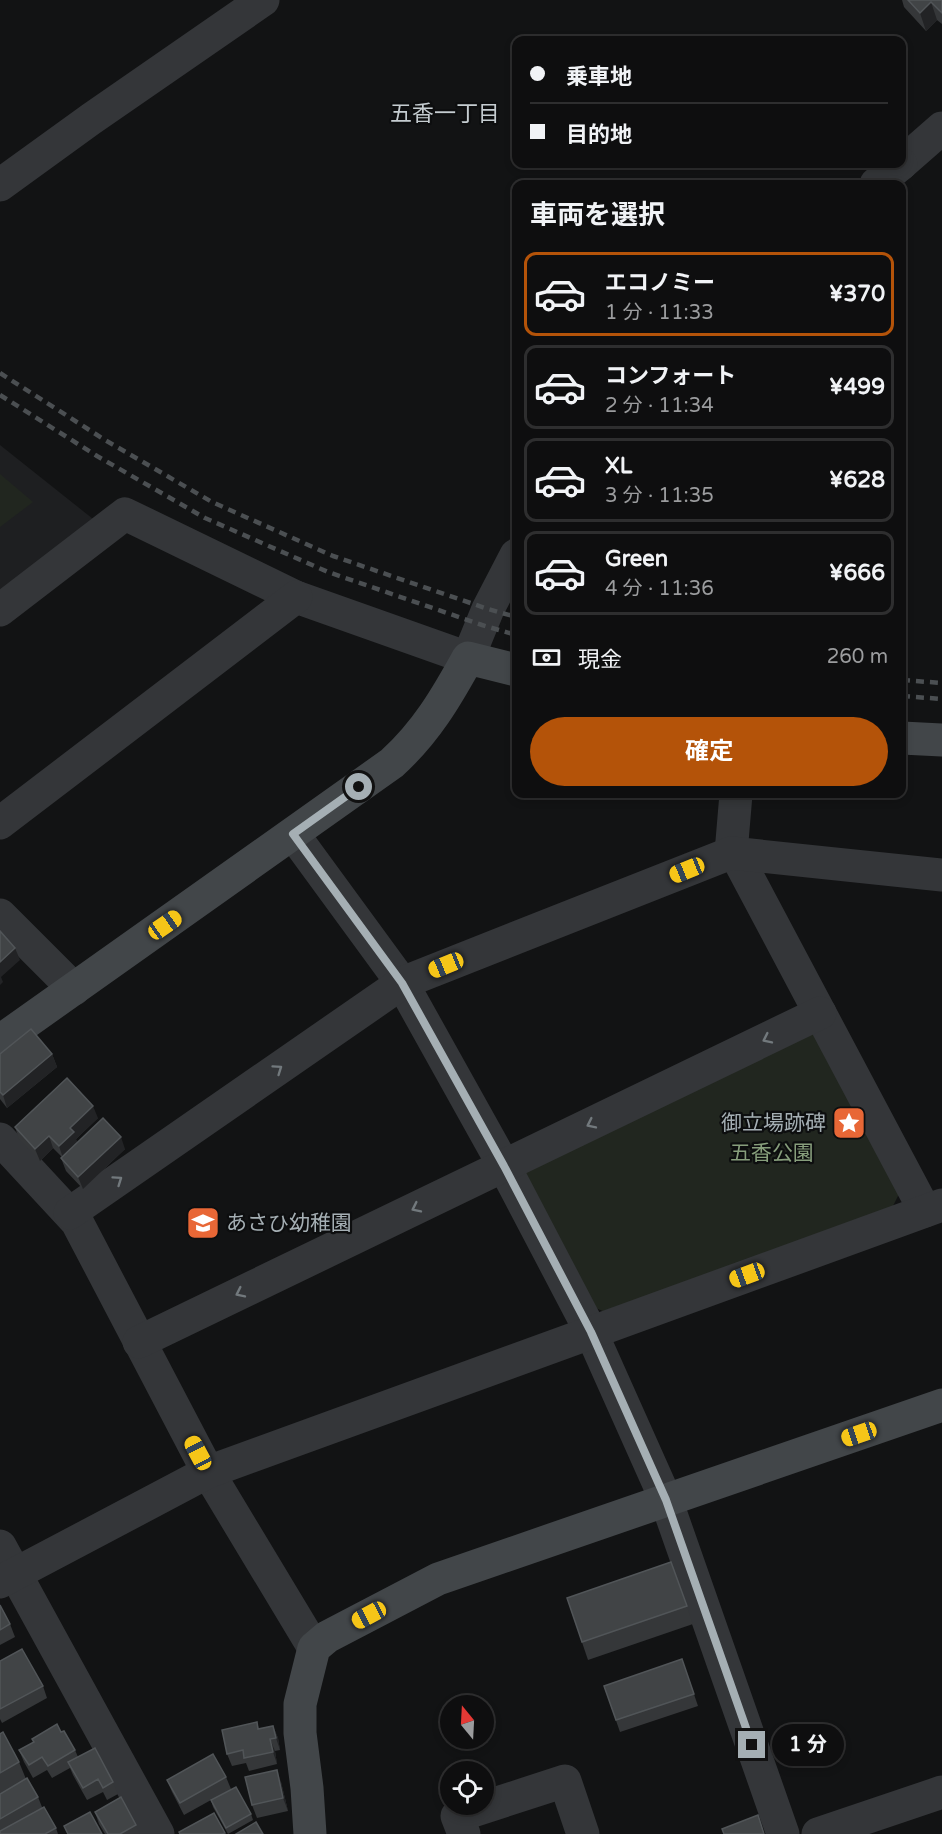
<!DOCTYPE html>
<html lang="ja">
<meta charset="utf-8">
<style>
:root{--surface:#0e0e0f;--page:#171718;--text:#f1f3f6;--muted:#9b9c9e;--line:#2e2e2f;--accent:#b45309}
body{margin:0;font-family:"Varela Round","Noto Sans JP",sans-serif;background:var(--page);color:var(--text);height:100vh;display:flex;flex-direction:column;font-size:22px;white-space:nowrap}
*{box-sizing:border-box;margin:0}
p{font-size:20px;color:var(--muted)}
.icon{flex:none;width:33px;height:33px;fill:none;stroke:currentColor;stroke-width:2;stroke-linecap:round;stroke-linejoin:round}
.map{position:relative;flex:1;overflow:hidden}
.side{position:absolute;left:512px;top:180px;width:394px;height:618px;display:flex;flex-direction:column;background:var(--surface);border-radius:12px;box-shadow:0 3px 9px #0003,0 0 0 2px var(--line)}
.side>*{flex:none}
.top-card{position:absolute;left:512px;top:36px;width:394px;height:132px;border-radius:12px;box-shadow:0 3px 9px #0003,0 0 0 2px var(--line);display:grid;align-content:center;height:132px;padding:0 18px;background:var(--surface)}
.needle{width:39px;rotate:342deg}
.tools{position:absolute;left:440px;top:1695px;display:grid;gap:12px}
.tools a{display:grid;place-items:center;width:54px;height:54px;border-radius:50%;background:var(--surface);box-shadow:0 3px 9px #0003,0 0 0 2px var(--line);font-size:30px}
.end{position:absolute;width:27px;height:27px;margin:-14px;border:8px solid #a5afb4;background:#111;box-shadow:0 0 0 3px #111}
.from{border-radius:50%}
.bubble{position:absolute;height:42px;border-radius:21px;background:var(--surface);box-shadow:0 3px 9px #0003,0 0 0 2px var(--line);font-size:20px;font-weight:700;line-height:42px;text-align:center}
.car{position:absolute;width:18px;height:36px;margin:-18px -9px;border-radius:8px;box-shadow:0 0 4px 2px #0007;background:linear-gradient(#f5c518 24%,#345 0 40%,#f5c518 0 76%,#345 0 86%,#f5c518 0)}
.top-card b{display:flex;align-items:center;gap:21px;height:57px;font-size:22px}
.top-card b+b{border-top:2px solid var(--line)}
.top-card i{width:15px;height:15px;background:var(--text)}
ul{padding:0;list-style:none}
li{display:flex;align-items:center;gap:18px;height:84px;margin:0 12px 9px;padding:0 6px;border:3px solid var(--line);border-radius:12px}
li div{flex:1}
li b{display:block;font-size:22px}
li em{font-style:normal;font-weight:700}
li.active{border-color:var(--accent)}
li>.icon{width:54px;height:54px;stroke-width:1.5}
h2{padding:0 18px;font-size:27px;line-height:72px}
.pay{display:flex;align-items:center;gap:15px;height:66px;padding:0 18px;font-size:22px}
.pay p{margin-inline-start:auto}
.primary-button{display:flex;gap:12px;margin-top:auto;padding:12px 18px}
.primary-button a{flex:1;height:69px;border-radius:36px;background:var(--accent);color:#fff;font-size:24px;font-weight:700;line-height:69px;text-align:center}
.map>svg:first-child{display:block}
</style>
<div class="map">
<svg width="942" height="1834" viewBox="0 0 942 1834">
<rect width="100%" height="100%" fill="#121314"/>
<polygon fill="#1e1f21" points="0,445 93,519 0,591"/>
<g fill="#21261f">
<polygon points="0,474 33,502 0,527"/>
<polygon points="814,1030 899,1194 892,1208 607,1313 589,1305 523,1178 529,1164"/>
</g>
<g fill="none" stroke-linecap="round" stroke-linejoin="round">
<g stroke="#343639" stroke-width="33">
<polyline points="902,163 942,128"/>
<polyline points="876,184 901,164"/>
<polyline points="0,185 91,119 263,0"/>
<polyline points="0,610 125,514 296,597 468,658 488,609 516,555"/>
<polyline points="0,823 296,597"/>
<polyline points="293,834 402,983 504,1166 591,1332 666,1500 783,1834"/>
<polyline points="731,853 736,794"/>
<polyline points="735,853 925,1211"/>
<polyline points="0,915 74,989"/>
<polyline points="0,1139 77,1222 208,1472 314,1648"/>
<polyline points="70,1213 402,983 731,853 942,875"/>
<polyline points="139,1342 820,1013"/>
<polyline points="0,1546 158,1834"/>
<polyline points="0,1582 208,1472 942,1205"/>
<polyline points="464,1834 457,1816 565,1781 583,1834"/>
<polyline points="818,1834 942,1792"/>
</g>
<g stroke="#424649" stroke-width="33">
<polyline points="902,738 942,740"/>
<path d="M 0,1041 L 392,763 C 426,732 446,698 468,658 L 516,670"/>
<polyline points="310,1834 307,1788 300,1733 300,1704 314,1648 327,1637 438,1579 942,1405"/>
</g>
<g stroke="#4b4f52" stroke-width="4.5" stroke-dasharray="8 6" stroke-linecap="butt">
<polyline points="0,373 105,440 212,502 333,556 488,609 516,617"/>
<polyline points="0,395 97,456 205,518 328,572 482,625 516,635"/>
<polyline points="902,680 942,683"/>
<polyline points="902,696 942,699"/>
</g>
</g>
<g fill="#353739">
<polygon points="902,0 942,0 942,24 937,20 926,31 904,7"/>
<polygon points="0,1054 52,1054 57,1067 7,1108 0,1099"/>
<polygon points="98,1118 76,1139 77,1143 125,1149 83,1189 66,1171 61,1158 62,1157 53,1148 40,1161 19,1139 15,1127"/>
<polygon points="671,1562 693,1624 588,1660 567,1598"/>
<polygon points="0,1605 10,1624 15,1637 0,1645"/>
<polygon points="682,1659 698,1706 620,1732 604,1686"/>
<polygon points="0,1661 43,1686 47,1698 2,1723 0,1719"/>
<polygon points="257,1722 259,1729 273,1726 278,1738 280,1750 275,1751 277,1764 249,1771 246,1763 232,1766 227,1754"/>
<polygon points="61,1732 75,1750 78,1757 113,1782 118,1794 107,1800 103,1792 87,1800 73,1775 70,1768 52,1778 47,1770 33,1778 24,1762 19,1750"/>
<polygon points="0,1734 19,1762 26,1779 38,1797 42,1807 56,1828 58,1834 0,1834"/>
<polygon points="226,1777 231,1789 251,1814 253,1820 228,1834 213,1807 211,1800 184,1815 172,1792 167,1780"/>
<polygon points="281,1782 288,1811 257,1818 252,1805"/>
<polygon points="95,1812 136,1825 140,1834 105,1834 99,1824"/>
</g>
<g fill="#222325">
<polygon points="931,2 937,20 926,31 920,13"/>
<polygon points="15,948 20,960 1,977 3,982 0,985 0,962"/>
<polygon points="52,1054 57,1067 7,1108 3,1095"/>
<polygon points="93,1106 98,1118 76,1139 78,1145 63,1158 59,1146 70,1128"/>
<polygon points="49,1136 53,1148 40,1161 35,1149"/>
<polygon points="121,1137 125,1149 83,1189 78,1177"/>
<polygon points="273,1726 278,1738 280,1750 276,1738"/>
<polygon points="270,1739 275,1751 277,1764 273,1752"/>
<polygon points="277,1770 281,1782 288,1811 283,1798"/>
</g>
<g fill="#414446" stroke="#515558" stroke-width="1.5">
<polygon points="908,0 942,0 942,13 931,2 920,13"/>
<polygon points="0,931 15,948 0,962"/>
<polygon points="31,1029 52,1054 3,1095 0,1092 0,1054"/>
<polygon points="67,1078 93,1106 70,1128 74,1132 59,1146 49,1136 35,1149 15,1127"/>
<polygon points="103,1118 121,1137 78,1177 61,1158"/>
<polygon points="671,1562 687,1606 582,1642 567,1598"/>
<polygon points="0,1605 10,1624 0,1630"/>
<polygon points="22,1649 43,1686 0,1709 0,1661"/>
<polygon points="682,1659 694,1694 616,1720 604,1686"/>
<polygon points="257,1722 258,1729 273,1726 276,1738 270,1739 273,1752 244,1758 243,1750 227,1754 222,1730"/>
<polygon points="57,1724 61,1732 64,1731 75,1750 48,1766 42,1757 29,1765 19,1750 34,1742 32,1739"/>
<polygon points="3,1732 19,1762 0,1773 0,1734"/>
<polygon points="95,1748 113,1782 103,1788 98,1779 83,1788 68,1762"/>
<polygon points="213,1754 226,1777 180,1803 167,1780"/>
<polygon points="277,1770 283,1798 252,1805 245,1777"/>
<polygon points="27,1778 38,1797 0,1819 0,1794"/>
<polygon points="236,1787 251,1814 226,1828 211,1800"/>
<polygon points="121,1797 136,1825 120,1834 108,1834 95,1812"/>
<polygon points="44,1807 56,1828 45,1834 0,1834 0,1831"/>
<polygon points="90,1812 102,1834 68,1834 64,1826"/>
<polygon points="214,1813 225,1833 222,1834 180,1834 179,1832"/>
<polygon points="758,1815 764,1834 724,1834 722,1829"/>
<polygon points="256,1822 263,1834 236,1834"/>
</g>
<defs><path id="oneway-chevron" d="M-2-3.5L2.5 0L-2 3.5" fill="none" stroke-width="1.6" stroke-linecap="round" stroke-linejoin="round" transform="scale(1.5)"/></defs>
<g stroke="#72797d">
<use href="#oneway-chevron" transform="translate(767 1039) rotate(154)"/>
<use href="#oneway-chevron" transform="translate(278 1069) rotate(-35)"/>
<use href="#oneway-chevron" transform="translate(591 1124) rotate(154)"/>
<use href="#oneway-chevron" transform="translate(118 1180) rotate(-35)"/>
<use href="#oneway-chevron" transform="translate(416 1208) rotate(154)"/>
<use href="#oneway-chevron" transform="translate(240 1293) rotate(154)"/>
</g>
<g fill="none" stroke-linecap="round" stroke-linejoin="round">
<polyline stroke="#a5afb4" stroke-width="8" points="359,787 293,834 402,983 504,1166 591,1332 666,1500 752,1745"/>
</g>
<defs>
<symbol id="sight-square" viewBox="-11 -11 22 22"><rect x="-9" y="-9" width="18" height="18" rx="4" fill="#e86736" stroke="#0d0e0f"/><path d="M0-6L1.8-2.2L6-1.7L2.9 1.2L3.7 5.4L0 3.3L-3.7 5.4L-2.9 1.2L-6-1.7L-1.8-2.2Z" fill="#fff"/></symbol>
<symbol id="school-square" viewBox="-11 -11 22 22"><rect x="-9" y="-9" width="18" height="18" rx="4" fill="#e86736" stroke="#0d0e0f"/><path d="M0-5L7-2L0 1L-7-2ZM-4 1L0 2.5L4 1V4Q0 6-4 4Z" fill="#fff"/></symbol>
</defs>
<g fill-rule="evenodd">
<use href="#sight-square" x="830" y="1104" width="38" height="38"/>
<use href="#school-square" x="184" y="1204" width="38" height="38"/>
</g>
<g text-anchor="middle" stroke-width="4.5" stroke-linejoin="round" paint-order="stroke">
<g font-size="21" fill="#a5afb4" stroke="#0d0e0f" text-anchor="end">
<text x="826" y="1130">御立場跡碑</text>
<text x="226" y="1230" text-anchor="start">あさひ幼稚園</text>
</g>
<g font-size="21" fill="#879e7c" stroke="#0d0e0f">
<text x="772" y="1160">五香公園</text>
</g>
<g font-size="22" fill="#c5ccd0" stroke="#0d0e0f">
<text x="445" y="121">五香一丁目</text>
</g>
</g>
</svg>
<div class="tools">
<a><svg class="needle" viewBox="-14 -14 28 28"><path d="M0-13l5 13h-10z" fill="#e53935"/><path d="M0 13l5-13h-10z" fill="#9b9c9e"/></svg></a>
<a><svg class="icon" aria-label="locate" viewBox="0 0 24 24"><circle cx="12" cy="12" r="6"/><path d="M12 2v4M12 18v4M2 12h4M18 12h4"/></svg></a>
</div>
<i class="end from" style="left:359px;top:787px"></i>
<i class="end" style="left:752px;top:1745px"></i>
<div class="bubble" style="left:772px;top:1724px;width:72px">1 分</div>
<i class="car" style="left:687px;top:870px;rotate:248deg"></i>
<i class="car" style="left:165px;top:925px;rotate:55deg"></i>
<i class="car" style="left:446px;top:965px;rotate:248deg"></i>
<i class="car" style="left:747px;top:1275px;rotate:250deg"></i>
<i class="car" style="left:859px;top:1434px;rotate:251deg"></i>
<i class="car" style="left:198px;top:1453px;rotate:332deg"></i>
<i class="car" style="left:369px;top:1615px;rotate:242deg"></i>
<div class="top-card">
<b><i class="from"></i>乗車地</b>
<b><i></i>目的地</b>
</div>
<section class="side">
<h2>車両を選択</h2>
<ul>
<li class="active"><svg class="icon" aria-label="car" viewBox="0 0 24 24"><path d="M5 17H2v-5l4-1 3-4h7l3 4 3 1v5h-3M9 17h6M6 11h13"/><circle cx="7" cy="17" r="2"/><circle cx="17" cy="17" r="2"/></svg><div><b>エコノミー</b><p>1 分 · 11:33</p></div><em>¥370</em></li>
<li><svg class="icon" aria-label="car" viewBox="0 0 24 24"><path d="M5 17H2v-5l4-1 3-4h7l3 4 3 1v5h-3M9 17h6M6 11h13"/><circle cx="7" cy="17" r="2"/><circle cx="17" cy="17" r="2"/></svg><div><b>コンフォート</b><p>2 分 · 11:34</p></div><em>¥499</em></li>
<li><svg class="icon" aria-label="car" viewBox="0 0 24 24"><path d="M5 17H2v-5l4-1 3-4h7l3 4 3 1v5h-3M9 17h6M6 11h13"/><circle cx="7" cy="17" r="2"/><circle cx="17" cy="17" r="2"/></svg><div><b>XL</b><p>3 分 · 11:35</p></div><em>¥628</em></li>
<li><svg class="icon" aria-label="car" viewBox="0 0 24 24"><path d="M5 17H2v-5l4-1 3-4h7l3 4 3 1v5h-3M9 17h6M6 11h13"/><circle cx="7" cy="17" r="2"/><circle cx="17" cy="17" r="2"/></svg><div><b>Green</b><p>4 分 · 11:36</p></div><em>¥666</em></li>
</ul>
<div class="pay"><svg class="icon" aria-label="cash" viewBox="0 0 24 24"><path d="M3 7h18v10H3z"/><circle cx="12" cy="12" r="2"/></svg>現金<p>260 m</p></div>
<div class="primary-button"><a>確定</a></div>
</section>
</div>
